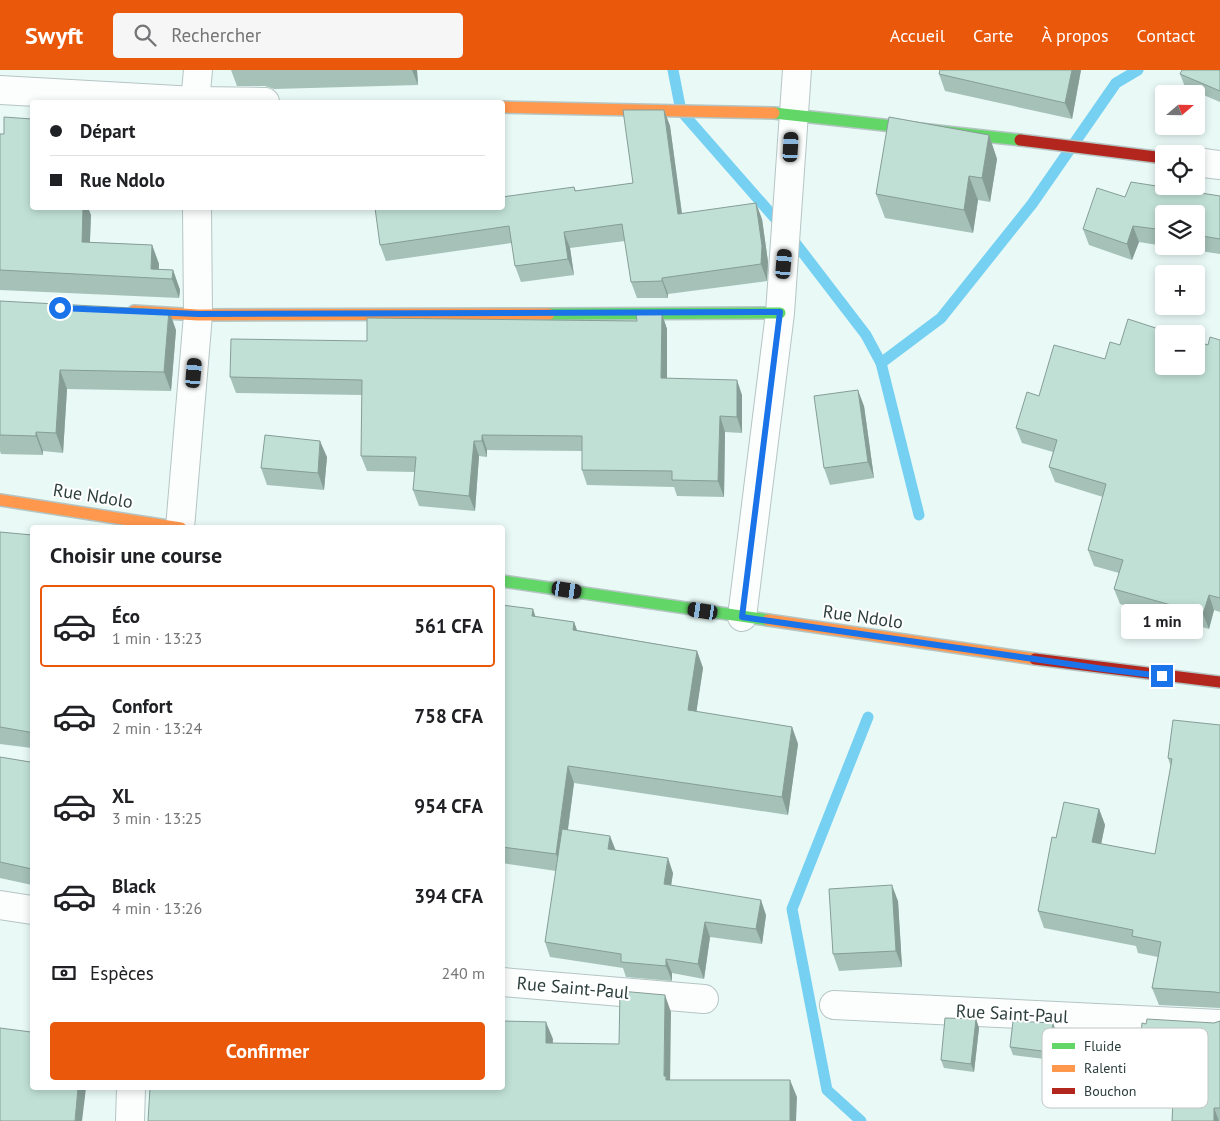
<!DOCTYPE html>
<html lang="fr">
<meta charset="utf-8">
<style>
:root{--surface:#fff;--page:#f6f6f6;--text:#202124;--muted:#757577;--line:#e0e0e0;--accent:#ea580c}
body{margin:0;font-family:"PT Sans",sans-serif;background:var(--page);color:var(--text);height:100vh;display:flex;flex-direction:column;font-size:19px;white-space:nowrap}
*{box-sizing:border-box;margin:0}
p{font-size:16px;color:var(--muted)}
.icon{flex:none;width:28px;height:28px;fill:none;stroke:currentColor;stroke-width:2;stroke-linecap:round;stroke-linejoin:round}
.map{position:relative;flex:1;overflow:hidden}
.sheet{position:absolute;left:30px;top:455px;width:475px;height:565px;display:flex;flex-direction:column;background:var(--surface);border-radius:5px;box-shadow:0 2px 8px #0003}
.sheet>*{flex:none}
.top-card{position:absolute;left:30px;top:30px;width:475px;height:110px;border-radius:5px;box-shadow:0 2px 8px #0003;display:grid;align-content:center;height:110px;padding:0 20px;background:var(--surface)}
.needle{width:32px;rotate:70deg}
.fabs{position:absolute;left:1155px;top:15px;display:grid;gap:10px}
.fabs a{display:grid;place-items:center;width:50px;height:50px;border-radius:5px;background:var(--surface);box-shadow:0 2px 8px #0003;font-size:25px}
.end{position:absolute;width:22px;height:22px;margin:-11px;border:6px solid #1a73e8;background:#fff;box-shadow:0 0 0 2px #fff}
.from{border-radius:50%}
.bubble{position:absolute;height:35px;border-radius:5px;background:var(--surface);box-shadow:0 2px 8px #0003;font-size:16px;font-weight:800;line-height:35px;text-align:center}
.car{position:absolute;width:15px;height:30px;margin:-15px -8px;border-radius:6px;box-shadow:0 0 4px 1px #0007;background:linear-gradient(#222 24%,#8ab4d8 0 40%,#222 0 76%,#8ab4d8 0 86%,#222 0)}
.top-card b{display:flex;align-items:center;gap:18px;height:48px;font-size:19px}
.top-card b+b{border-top:1px solid var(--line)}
.top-card i{width:12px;height:12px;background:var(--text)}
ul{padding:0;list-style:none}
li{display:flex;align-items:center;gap:15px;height:82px;margin:0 10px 8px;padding:0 10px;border:2px solid transparent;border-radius:5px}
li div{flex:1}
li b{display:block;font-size:19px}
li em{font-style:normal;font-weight:800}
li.current{border-color:var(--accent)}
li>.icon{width:45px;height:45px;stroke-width:1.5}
h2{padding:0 20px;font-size:22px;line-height:60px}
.pay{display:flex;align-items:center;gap:12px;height:55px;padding:0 20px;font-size:19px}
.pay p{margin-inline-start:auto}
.primary-button{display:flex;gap:10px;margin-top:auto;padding:10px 20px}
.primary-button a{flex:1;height:58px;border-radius:5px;background:var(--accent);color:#fff;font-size:20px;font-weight:800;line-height:58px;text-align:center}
header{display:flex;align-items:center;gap:30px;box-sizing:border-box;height:70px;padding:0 25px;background:var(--accent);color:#fff}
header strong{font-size:24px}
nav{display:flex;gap:28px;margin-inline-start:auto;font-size:18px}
.search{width:350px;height:45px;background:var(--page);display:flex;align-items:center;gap:12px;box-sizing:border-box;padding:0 18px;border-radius:5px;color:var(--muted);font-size:19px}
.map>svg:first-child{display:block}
</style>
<header>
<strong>Swyft</strong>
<div class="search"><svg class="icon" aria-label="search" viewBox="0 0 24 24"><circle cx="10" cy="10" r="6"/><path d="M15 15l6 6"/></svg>Rechercher</div>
<nav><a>Accueil</a><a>Carte</a><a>À propos</a><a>Contact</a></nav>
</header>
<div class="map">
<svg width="1220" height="1051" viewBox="0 0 1220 1051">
<rect width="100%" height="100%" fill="#e8f9f6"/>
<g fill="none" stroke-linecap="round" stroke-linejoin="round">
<g stroke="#75d0f2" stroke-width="11">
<polyline points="673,0 681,41 787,162 866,265 881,293 919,445"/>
<polyline points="881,293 941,248 1032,134 1116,13 1138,0"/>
<polyline points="861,1051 827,1020 792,839 868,647"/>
</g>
<defs>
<g id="street">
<polyline points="0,20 195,31 265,32"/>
<polyline points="195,32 198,0"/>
<polyline points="1196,92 1220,95"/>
<polyline points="180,458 198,245 197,138"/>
<polyline points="742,547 780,243 797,0"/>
<polyline points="0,835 32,840"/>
<polyline points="502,912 704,929"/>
<polyline points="834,935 1220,954"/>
<polyline points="130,1051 131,1018"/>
</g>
<g id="fast">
<polyline points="774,43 1020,70"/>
<polyline points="549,244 780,243"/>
<polyline points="502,511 768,550"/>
</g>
<g id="slow">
<polyline points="502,37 774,43"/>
<polyline points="134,241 198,245 549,244"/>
<polyline points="0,430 181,458"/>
<polyline points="768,550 1035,589"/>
</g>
<g id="jam">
<polyline points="1020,70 1164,88"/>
<polyline points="1035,589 1220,612"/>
</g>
</defs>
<use href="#street" stroke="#b5c5c3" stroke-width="30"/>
<use href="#fast" stroke="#b5c5c3" stroke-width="14"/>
<use href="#slow" stroke="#b5c5c3" stroke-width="14"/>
<use href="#jam" stroke="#b5c5c3" stroke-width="14"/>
<use href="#street" stroke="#fcfefe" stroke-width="28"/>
<use href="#fast" stroke="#63d668" stroke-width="11"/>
<use href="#slow" stroke="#ff974d" stroke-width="11"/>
<use href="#jam" stroke="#b3261e" stroke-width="11"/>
</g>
<g fill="#a5c1b8">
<polygon points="231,0 417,0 418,15 274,19 265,16 237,16"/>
<polygon points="1081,0 1072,49 945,21 939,4"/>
<polygon points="1220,0 1220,32 1185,17 1180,4"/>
<polygon points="664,40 670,56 682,143 762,149 768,192 767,211 668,224 668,228 637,228 631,212 625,171 570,178 574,205 521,212 515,196 512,173 386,191 380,175 574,117 576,121 633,113"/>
<polygon points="0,64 32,138 88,138 91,145 90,172 152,175 159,194 159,199 173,200 180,220 179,228 0,220"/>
<polygon points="989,65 997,89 990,132 978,130 973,163 885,148 876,124"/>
<polygon points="1220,126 1220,184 1168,176 1196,176 1196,144 1164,144 1164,176 1139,172 1132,190 1089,175 1083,159 1125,127"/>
<polygon points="0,231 176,260 171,321 67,319 63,383 43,381 43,385 1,384 0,381"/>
<polygon points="662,244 667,259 667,309 742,325 742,363 725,362 724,427 677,426 674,417 587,415 582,400 582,381 487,380 487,387 479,386 475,441 419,436 413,420 415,402 367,401 361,386 362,325 236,323 230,307 367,271 637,251"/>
<polygon points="1220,270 1220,542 1214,540 1209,559 1120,534 1114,519 1119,503 1094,496 1088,480 1103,427 1055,412 1049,397 1053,382 1022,373 1016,358 1039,326 1105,289 1120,275 1208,275"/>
<polygon points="864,336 874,408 830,415 824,398"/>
<polygon points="327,387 324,420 267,415 261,398"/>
<polygon points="0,462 32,465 32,678 0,674"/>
<polygon points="502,535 535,547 574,552 577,560 697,581 703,598 696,642 792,657 798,674 788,745 574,713 568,760 615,780 673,803 671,816 766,845 762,874 710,867 704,909 672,903 672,911 626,907 623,898 550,887 545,872 556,801 502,793"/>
<polygon points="1220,655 1220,938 1159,935 1152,918 1158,887 1138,883 1136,876 1044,858 1038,841 1056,768 1099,739 1105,755 1101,774 1155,784 1171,697 1168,688"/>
<polygon points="0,687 30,692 32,690 32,815 0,808"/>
<polygon points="898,831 902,897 839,901 833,884"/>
<polygon points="976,949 979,958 974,1002 944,998 941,990"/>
<polygon points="1220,951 1220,1051 1172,1051 1173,1025 1143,1021 1137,1005 1214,953"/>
<polygon points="1053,953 1056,962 1053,990 1013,985 1010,977"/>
</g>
<g fill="#869d96">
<polygon points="412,0 417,0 418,15"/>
<polygon points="1072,0 1081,0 1072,49 1065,33"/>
<polygon points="664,40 670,56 684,160 678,144"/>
<polygon points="989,65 997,89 990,132 982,108"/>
<polygon points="969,106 978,130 973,163 964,140"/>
<polygon points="756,133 762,149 768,192 767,211 761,194"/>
<polygon points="83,138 88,138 91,145 89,191 82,172"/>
<polygon points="1133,156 1139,172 1132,190 1127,174"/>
<polygon points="564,162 570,178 574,205 568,189"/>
<polygon points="152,175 159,194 158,208 151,199"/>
<polygon points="173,200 180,220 179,228 172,209"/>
<polygon points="662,208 668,224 668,228 662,211"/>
<polygon points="169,240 176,260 171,321 164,302"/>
<polygon points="662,244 667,259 667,324 661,308"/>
<polygon points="60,300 67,319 63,383 56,363"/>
<polygon points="737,310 742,325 742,363 737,347"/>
<polygon points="858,320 864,336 874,408 868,392"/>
<polygon points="720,346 725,362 724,427 718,411"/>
<polygon points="36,362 43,381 43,385 36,366"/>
<polygon points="482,365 487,380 487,387 482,371"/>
<polygon points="320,371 327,387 324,420 318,403"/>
<polygon points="474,371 479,386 475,441 469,426"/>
<polygon points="1209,525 1214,540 1209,559 1203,544"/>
<polygon points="533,539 539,557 532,546"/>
<polygon points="574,552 580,569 573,560"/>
<polygon points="697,581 703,598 694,658 688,640"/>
<polygon points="792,657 798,674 788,745 782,727"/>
<polygon points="568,696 574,713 562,802 556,784"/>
<polygon points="1099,739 1105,755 1098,789 1092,772"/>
<polygon points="610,766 616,781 608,779"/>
<polygon points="668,788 673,803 669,829 664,814"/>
<polygon points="892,815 898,831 902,897 896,881"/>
<polygon points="761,830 766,845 762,874 756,859"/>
<polygon points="705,852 710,867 704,909 698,894"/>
<polygon points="666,889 672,903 672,911 666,896"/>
<polygon points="665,925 671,942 670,1017 664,1006"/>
<polygon points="976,949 979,958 974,1002 971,994"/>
<polygon points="546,952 553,969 552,990 546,973"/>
<polygon points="1053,953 1056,962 1053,990 1050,982"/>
<polygon points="790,1010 797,1027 796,1051 790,1051"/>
<polygon points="78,1018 86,1018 82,1051 75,1051"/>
<polygon points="1214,1038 1219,1051 1214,1051"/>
</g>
<g fill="#c0e0d6" stroke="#869d96">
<polygon points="940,0 1072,0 1065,33 939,4"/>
<polygon points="1182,0 1220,0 1220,21 1180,4"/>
<polygon points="623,40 664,40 678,144 756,133 762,176 761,194 662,208 662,211 631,212 622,154 564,162 568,189 515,196 509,156 380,175 375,138 502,138 502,127 574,117 575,121 633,113"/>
<polygon points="4,47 32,49 32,138 83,138 82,172 152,175 151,199 173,200 172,209 0,200 0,64 4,64"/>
<polygon points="889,47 989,65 982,108 969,106 964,140 876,124"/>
<polygon points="1131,112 1220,126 1220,169 1196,165 1196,144 1164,144 1164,160 1133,156 1127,174 1083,159 1097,118 1125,127"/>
<polygon points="0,231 169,240 164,302 60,300 56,363 36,362 36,366 0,365"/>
<polygon points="636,244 662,244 661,308 737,310 737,347 720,346 718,411 672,410 672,401 582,400 582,366 482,365 482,371 474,371 469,426 413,420 416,387 361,386 362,310 230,307 231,269 367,271 367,248 637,251"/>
<polygon points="1128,249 1174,264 1164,264 1164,296 1196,296 1196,271 1208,275 1210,267 1220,270 1220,528 1209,525 1203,544 1114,519 1123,490 1088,480 1106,414 1049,397 1057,370 1016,358 1027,322 1039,326 1054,275 1105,289 1110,272 1120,275"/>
<polygon points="858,320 868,392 824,398 814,326"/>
<polygon points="265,365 320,371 318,403 261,398"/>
<polygon points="0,462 32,465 32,663 29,662 0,657"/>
<polygon points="502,535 533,539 532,546 574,552 573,560 697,581 688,640 792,657 782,727 568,696 556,784 502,777"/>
<polygon points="1173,650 1220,655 1220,923 1215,922 1152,918 1161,872 1132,866 1133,860 1038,841 1052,767 1056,768 1064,732 1099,739 1092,772 1155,784 1172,689 1168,688"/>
<polygon points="0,687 30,692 32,690 32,799 0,792"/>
<polygon points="562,759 610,766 608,779 668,788 664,814 761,830 756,859 705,852 698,894 666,889 666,896 621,892 621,884 545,872"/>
<polygon points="892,815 896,881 833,884 829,819"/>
<polygon points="620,921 665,925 664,1006 666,1006 666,1010 790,1010 790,1051 148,1051 150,1018 502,1018 502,951 546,952 546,973 619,974"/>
<polygon points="32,944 32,1018 78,1018 75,1051 0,1051 0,958 31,962"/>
<polygon points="945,948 976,949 971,994 941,990"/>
<polygon points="1147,949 1214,953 1220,951 1220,1038 1214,1038 1214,1051 1172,1051 1174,1009 1137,1005 1142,953 1146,954"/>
<polygon points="1013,951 1053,953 1050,982 1010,977"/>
</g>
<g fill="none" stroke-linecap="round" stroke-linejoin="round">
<polyline stroke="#1a73e8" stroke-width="6" points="60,238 198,244 780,242 742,547 1104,599 1162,606"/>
</g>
<g text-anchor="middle" stroke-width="4" stroke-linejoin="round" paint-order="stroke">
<g font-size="18" fill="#2c3f3d" stroke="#fff">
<text transform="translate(93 426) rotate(9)" y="6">Rue Ndolo</text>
<text transform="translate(863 547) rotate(8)" y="6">Rue Ndolo</text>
<text transform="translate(573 918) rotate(5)" y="6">Rue Saint-Paul</text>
<text transform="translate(1012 944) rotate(3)" y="6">Rue Saint-Paul</text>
</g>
</g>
<rect x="1042" y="958" width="166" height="80" rx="8" fill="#fff" stroke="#c0c5c5" stroke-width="1"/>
<rect x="1052" y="973" width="23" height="6" fill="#63d668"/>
<rect x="1052" y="995" width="23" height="7" fill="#ff974d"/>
<rect x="1052" y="1018" width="23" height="6" fill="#b3261e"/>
<g font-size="14" fill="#2c3f3d">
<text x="1084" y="981">Fluide</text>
<text x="1084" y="1003">Ralenti</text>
<text x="1084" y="1026">Bouchon</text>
</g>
</svg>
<div class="fabs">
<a><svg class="needle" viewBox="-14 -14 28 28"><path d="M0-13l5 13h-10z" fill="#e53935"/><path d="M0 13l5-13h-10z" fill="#757577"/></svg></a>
<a><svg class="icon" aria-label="locate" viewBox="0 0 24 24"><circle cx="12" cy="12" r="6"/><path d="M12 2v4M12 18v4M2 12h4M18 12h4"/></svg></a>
<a><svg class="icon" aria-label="layers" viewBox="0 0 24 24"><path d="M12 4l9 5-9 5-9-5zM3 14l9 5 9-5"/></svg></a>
<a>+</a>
<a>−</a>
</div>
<i class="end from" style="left:60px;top:238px"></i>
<i class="end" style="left:1162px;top:606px"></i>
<div class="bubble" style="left:1121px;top:534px;width:82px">1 min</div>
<i class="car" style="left:791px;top:77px;rotate:3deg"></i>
<i class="car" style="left:784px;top:194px;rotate:5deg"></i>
<i class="car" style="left:194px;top:303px;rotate:5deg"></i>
<i class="car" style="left:567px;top:520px;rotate:99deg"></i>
<i class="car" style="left:703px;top:541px;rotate:279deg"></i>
<div class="top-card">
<b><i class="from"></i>Départ</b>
<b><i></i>Rue Ndolo</b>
</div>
<section class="sheet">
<h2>Choisir une course</h2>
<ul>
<li class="current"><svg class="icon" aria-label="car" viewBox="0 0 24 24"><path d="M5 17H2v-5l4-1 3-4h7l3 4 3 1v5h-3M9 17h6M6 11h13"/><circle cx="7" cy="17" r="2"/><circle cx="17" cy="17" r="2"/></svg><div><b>Éco</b><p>1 min · 13:23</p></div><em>561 CFA</em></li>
<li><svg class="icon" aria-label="car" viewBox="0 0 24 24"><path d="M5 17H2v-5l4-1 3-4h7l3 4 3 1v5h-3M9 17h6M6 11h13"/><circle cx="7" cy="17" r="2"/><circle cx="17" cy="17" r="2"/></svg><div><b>Confort</b><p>2 min · 13:24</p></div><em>758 CFA</em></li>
<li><svg class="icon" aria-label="car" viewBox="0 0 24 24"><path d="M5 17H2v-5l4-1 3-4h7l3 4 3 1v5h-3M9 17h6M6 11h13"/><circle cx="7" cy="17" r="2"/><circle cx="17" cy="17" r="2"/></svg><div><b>XL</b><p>3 min · 13:25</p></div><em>954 CFA</em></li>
<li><svg class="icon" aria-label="car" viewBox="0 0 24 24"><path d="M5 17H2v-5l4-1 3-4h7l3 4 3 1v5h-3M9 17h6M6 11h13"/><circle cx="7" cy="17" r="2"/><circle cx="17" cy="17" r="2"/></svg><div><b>Black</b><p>4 min · 13:26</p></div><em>394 CFA</em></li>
</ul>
<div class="pay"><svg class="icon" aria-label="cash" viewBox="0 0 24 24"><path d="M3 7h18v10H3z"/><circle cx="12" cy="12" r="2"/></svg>Espèces<p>240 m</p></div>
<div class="primary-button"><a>Confirmer</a></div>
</section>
</div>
